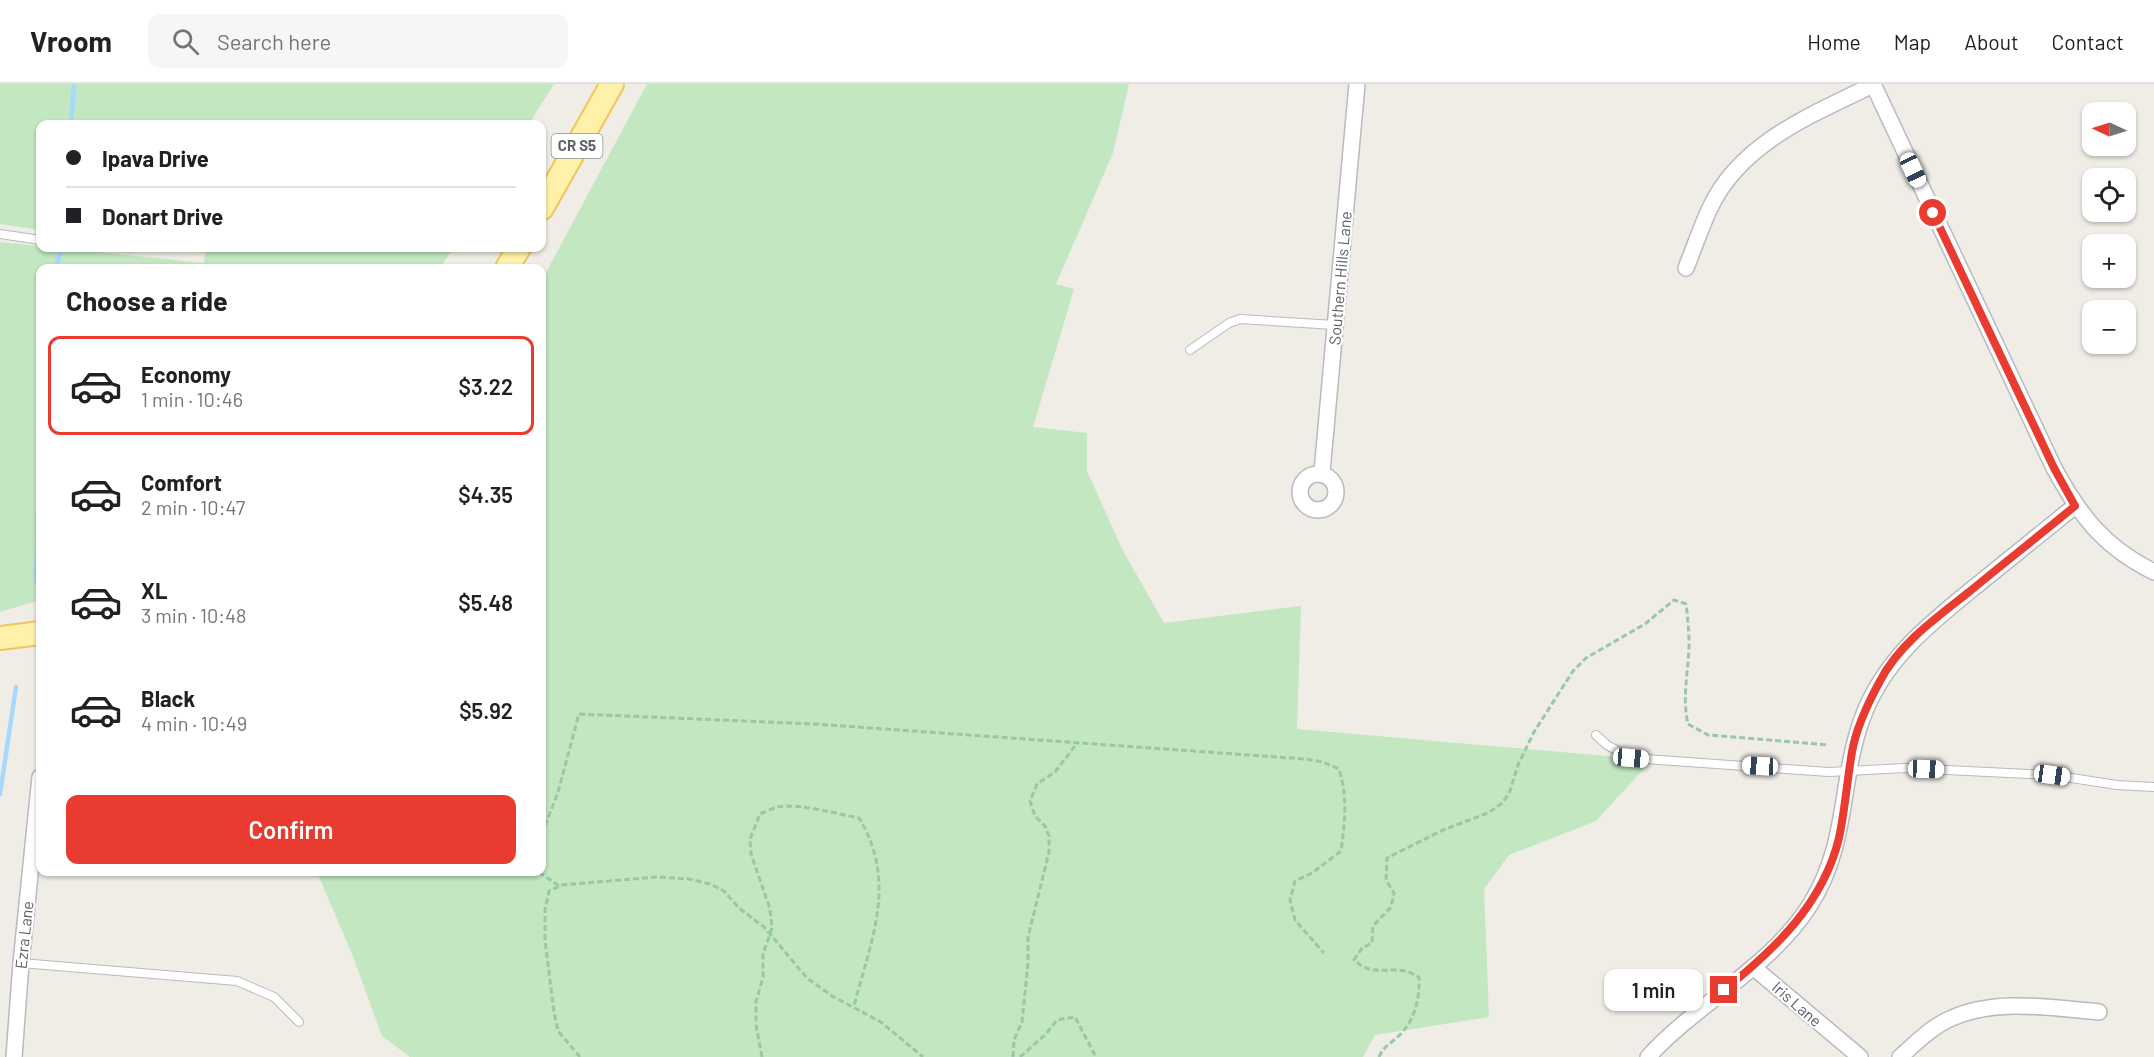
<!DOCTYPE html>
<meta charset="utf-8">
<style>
:root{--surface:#fff;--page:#f6f6f6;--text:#202124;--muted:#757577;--line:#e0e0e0;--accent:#ea3b30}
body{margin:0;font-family:Barlow,sans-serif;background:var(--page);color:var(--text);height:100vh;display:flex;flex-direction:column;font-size:22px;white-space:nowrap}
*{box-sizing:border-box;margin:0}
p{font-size:20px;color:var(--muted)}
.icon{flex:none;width:33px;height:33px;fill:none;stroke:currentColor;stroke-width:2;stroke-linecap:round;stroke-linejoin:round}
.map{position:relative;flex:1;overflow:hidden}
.details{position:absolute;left:36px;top:180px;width:510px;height:612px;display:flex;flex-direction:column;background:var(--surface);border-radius:12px;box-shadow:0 2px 4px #0004}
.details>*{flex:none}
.hud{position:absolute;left:36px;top:36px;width:510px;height:132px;border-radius:12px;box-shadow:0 2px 4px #0004;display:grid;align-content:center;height:132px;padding:0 30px;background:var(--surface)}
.needle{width:39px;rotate:274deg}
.fabs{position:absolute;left:2082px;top:18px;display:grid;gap:12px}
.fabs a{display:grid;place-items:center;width:54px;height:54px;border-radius:12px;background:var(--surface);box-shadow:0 2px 4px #0004;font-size:30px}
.end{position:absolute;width:27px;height:27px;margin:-14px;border:8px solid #ea3b30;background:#fff;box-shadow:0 0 0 3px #fff}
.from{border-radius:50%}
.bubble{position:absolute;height:42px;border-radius:12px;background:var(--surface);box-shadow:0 2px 4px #0004;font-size:20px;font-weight:600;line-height:42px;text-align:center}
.car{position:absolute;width:18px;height:36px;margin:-18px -9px;border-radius:8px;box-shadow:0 0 4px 2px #0007;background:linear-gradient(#fff 24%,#345 0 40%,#fff 0 76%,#345 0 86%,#fff 0)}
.hud b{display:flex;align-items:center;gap:21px;height:57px;font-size:22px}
.hud b+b{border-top:2px solid var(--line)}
.hud i{width:15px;height:15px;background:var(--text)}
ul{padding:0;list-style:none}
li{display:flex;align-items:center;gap:18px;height:99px;margin:0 12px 9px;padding:0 18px;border:3px solid transparent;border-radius:12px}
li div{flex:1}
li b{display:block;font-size:22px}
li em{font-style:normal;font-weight:600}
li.on{border-color:var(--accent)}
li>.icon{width:54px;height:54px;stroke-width:1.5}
h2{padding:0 30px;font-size:27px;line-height:72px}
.action{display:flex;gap:12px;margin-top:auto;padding:12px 30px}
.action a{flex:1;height:69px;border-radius:12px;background:var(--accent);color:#fff;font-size:24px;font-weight:600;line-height:69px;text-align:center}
header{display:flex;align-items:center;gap:36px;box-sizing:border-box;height:84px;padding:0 30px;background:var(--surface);border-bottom:2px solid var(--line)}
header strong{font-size:28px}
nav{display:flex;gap:33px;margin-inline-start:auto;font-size:21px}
.search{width:420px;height:54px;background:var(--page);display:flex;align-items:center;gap:15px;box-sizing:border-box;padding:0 21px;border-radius:12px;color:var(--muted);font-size:22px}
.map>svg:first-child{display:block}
</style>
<header>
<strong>Vroom</strong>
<div class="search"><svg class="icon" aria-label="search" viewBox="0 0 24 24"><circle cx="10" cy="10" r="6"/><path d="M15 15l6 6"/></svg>Search here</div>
<nav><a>Home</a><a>Map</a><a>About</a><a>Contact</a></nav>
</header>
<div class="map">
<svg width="2154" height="973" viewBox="0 0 2154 973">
<rect width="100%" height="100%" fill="#efede5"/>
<g fill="#c2e7c1">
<polygon points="0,0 554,0 529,40 40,40 40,146 0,140"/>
<polygon points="647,0 1129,0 1113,69 1056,200 1074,205 1033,343 1087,349 1087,387 1122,465 1164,539 1301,522 1297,645 1652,676 1596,737 1509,771 1484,805 1489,933 1375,951 1363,973 410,973 382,952 352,870 317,788 542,788 542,196"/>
<polygon points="0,158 204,179 206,164 453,164 440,184 40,184 40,516 0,528"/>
</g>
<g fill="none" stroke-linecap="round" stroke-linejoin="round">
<g stroke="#a5d9ff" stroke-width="4.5">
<polyline points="71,40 74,0"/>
<polyline points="56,184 61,164"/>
<polyline points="40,259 38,286 40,327"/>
<polyline points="36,497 40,362"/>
<polyline points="0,710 16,603"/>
</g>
<defs>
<g id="service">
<polyline points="0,150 40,156"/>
<polyline points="1190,266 1229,239 1240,235 1335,241"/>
<polyline points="1596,651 1607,661 1631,674 1829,688 1905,684 2052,691 2117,701 2154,703"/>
<polyline points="21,879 237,897 274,913 299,938"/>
</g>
<g id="minor">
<path d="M 1873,0 L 2054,384 C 2080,432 2104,463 2154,488"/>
<path d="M 1686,184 C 1694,164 1701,143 1710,124 C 1740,59 1813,30 1873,1"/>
<polyline points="1322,388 1357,0"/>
<circle cx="1318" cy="408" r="18"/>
<polyline points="1753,883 1860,973"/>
<polyline points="14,973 21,879 40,693"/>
<path d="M 1648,973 C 1697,919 1770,884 1810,821 C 1849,759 1839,699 1862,635 C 1883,576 1929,540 1976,502 C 2009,475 2042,449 2075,422"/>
<path d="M 1900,973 C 1916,959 1932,942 1952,934 C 1997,914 2051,924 2099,928"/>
</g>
<g id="primary">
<polyline points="542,124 612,0"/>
<polyline points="507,184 519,164"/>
<polyline points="0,554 40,549"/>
</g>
</defs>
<use href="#service" stroke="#b7babf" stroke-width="10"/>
<use href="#minor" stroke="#b7babf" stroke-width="18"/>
<use href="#primary" stroke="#f2c55b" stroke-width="26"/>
<g stroke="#9ac8a6" stroke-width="3" stroke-dasharray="6 3" stroke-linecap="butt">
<path d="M 542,750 L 558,708 L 579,630 L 815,640 L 1305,675 L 1323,678 L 1339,685 C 1348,714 1345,738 1341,767 L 1312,789 L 1295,797 L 1290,816 L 1295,836 L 1324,869"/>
<polyline points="539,788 559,802"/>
<polyline points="580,973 558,947 554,928 545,856 545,826 549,807 562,801 656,793 689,795 710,800 724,807 739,824 765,844 807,894 832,912 881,938 923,973"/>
<path d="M 762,973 L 756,941 L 756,918 L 763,893 L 763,870 L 772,844 L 770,825 L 751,770 L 750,755 L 760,730 C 765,728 772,724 778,723 C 800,719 837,730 859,734 C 898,798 871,856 854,922"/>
<polyline points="1013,973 1014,956 1022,938 1028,879 1028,853 1049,768 1049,752 1045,742 1035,732 1030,717 1037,700 1055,688 1078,658"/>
<polyline points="1020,973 1046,950 1057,936 1075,933 1096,973"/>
<path d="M 1379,973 C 1383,964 1387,962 1394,956 C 1414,940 1420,917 1419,893 C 1415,891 1410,888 1405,887 C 1385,883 1373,893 1354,876 L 1362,864 L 1372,859 L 1373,842 L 1391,823 L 1394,809 L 1386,796 L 1387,774 L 1443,746 L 1488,729 L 1502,719 L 1509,710 L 1518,681 L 1534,648 L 1573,587 L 1586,574 L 1645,540 L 1674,516 L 1686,520 C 1688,535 1689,549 1689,563 C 1688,590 1682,614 1688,640 L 1708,651 L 1829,661"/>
</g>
<use href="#service" stroke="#fff" stroke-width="8"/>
<use href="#minor" stroke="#fff" stroke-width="15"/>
<use href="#primary" stroke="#fff0aa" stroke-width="22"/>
</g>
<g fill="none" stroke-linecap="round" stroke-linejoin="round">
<path stroke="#ea3b30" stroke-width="8" d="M 1724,906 C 1775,865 1823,820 1839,754 C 1845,726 1847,697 1852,668 C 1856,644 1868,619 1880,597 C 1899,560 1937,533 1969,508 C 2004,479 2040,451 2075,422 L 2054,384 L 1933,129"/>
</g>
<g text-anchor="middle" stroke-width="4.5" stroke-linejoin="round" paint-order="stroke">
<rect fill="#fff" stroke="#8d9093" stroke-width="1.5" x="551.5" y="50" width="51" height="24" rx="4.5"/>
<g font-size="15" font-weight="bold" fill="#5c6165">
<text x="577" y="67">CR S5</text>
</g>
<g font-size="16" fill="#5c6165" stroke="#fff">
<text transform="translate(1340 194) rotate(-85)" y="6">Southern Hills Lane</text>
<text transform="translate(24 851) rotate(-84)" y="6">Ezra Lane</text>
<text transform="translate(1797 920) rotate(41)" y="6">Iris Lane</text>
</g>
</g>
</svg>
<div class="fabs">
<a><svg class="needle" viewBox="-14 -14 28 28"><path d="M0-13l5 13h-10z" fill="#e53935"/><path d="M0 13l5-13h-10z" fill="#757577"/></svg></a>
<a><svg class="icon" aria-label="locate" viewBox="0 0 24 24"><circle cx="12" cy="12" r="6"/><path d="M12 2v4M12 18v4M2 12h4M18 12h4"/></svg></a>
<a>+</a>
<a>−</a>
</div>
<i class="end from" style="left:1933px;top:129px"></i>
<i class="end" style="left:1724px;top:906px"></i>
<div class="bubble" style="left:1604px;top:885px;width:99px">1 min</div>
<i class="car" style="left:1913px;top:86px;rotate:155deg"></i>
<i class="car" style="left:1631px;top:674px;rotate:95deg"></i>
<i class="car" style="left:1760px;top:682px;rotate:273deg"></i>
<i class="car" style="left:1926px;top:685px;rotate:92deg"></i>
<i class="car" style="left:2052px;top:691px;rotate:98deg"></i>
<div class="hud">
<b><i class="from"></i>Ipava Drive</b>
<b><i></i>Donart Drive</b>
</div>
<section class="details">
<h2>Choose a ride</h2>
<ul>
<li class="on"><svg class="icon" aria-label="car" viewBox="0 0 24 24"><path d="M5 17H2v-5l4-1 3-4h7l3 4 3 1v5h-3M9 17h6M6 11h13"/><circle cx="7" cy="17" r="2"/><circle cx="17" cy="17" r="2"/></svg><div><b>Economy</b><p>1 min · 10:46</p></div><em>$3.22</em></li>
<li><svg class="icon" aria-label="car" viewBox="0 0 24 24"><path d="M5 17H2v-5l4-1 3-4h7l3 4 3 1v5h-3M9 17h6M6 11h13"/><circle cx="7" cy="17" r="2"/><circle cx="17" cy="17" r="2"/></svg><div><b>Comfort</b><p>2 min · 10:47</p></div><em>$4.35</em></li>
<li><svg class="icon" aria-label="car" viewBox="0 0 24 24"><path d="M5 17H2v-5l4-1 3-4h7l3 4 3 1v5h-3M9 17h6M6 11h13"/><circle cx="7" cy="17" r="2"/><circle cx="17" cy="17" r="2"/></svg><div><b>XL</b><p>3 min · 10:48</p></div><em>$5.48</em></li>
<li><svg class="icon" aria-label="car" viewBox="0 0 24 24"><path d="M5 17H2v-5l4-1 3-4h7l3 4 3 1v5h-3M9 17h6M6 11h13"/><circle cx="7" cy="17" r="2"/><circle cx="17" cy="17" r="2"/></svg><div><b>Black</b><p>4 min · 10:49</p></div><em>$5.92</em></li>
</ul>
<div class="action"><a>Confirm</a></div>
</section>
</div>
